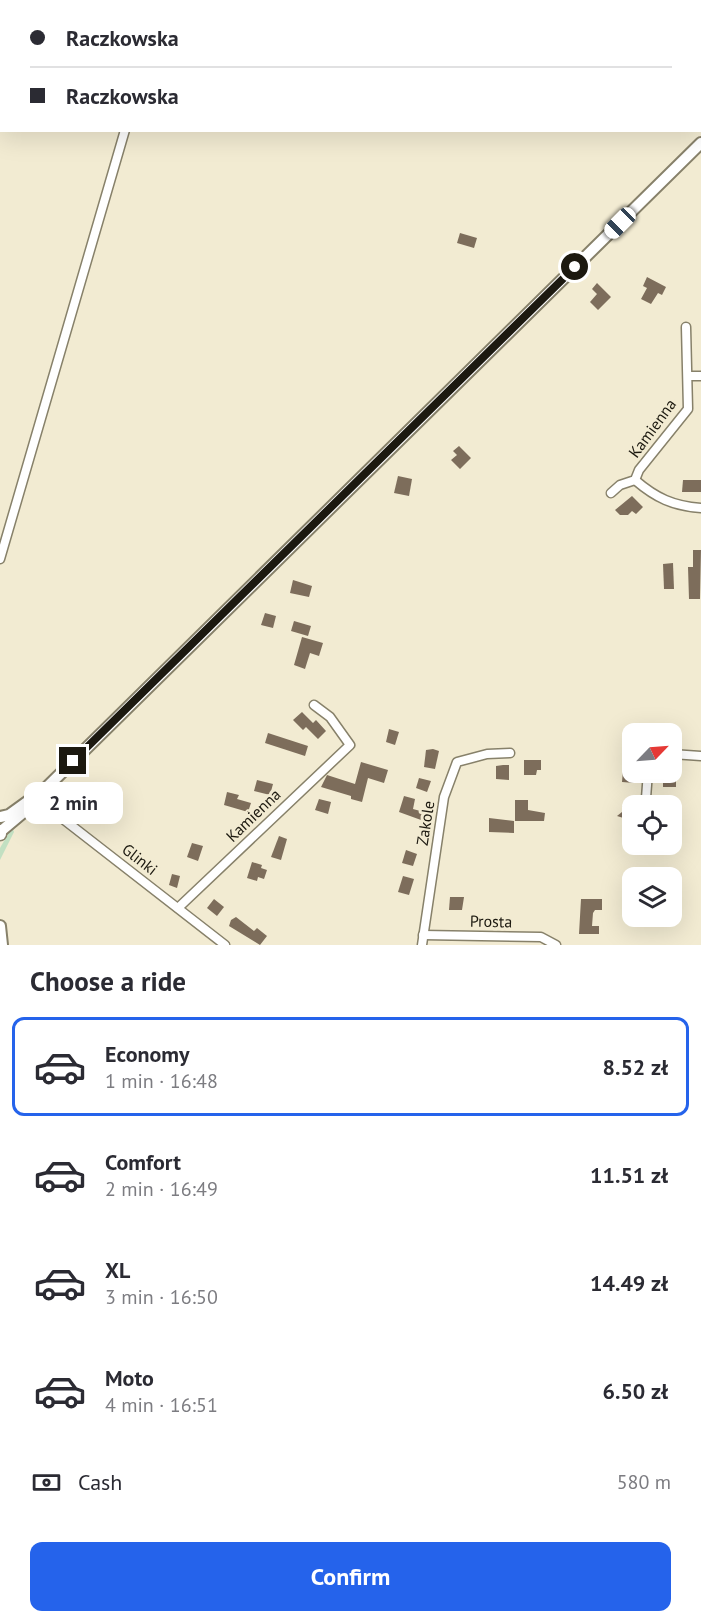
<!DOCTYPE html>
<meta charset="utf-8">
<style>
:root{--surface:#fff;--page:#f7f7f7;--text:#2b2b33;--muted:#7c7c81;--line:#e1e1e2;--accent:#2563eb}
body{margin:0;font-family:"PT Sans",sans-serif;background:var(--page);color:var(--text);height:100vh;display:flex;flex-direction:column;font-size:22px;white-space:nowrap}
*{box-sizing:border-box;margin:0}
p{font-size:20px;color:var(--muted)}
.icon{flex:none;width:33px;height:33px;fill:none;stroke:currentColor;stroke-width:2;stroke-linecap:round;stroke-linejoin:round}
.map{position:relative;height:945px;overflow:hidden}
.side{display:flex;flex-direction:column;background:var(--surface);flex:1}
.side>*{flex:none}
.top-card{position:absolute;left:0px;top:0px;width:702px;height:132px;box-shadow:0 6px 24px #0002;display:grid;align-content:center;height:132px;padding:0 30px;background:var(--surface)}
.needle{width:39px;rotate:65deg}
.fabs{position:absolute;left:622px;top:723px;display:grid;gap:12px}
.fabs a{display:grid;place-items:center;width:60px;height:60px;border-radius:12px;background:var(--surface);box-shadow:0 6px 24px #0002;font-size:30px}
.end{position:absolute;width:27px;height:27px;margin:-14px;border:8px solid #1c1910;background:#fff;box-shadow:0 0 0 3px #fff}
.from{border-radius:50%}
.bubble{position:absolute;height:42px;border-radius:12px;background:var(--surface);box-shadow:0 6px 24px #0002;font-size:20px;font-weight:700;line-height:42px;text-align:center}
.car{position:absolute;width:18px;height:36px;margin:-18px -9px;border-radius:8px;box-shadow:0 0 4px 2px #0007;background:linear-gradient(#fff 24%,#345 0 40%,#fff 0 76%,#345 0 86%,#fff 0)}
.top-card b{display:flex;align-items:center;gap:21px;height:57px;font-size:22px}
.top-card b+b{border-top:2px solid var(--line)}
.top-card i{width:15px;height:15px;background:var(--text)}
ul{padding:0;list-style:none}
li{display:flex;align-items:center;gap:18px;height:99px;margin:0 12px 9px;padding:0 18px;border:3px solid transparent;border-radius:12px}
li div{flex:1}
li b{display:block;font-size:22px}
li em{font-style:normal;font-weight:700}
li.active{border-color:var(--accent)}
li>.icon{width:54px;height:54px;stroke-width:1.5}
h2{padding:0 30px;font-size:27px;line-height:72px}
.pay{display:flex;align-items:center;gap:15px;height:66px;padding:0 30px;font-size:22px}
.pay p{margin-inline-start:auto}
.cta{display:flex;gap:12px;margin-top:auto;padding:12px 30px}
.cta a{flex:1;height:69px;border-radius:12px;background:var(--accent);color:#fff;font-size:24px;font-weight:700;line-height:69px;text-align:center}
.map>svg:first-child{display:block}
</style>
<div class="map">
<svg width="701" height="945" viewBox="0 0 701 945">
<rect width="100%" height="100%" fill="#f2ebd2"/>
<polygon fill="#c2e0c2" points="12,827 14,832 0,860 0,848"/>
<g fill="#7d6d5b">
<polygon points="460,233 477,238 474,248 457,243"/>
<polygon points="647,277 666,287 662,295 658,293 651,304 641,299 647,288 643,286"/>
<polygon points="597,283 611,297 598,310 590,302 597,294 592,289"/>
<polygon points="459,446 471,458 460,469 451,460 457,455 453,451"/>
<polygon points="398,476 412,479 409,496 394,493"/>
<polygon points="683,480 701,480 701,492 682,492"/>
<polygon points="632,496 643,507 636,514 632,511 628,515 620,515 615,510"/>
<polygon points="693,550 701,550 700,599 689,599 688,567 693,567"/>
<polygon points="673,563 674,589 664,589 663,564"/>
<polygon points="293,580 312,586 309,597 290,593"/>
<polygon points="265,613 276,616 273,628 261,625"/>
<polygon points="294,621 311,626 308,636 291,631"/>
<polygon points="302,637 323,643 319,656 310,653 305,669 294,665"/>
<polygon points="302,712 313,723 316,720 326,731 318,739 306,727 303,730 293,720"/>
<polygon points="389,729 399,732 395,745 386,742"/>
<polygon points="268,733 308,746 305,756 265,743"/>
<polygon points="433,749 439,751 435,769 424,767 426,750"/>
<polygon points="524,760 541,760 541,770 537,770 536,775 524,775"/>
<polygon points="361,762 388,770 384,783 368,778 362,802 351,799 351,796 321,787 327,775 355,784"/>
<polygon points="503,765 509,765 509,780 496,779 496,766"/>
<polygon points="623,770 633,770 635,783 622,782"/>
<polygon points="657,772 676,772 676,787 663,787 663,781 657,781"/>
<polygon points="419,778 431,781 427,792 416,788"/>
<polygon points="257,780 273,784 270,795 254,791"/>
<polygon points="227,792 239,795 237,799 251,803 248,812 224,805"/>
<polygon points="404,796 415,799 413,809 424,812 421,820 399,812"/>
<polygon points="319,799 331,802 328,814 315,810"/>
<polygon points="515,800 528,800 528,810 545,813 544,821 515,821"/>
<polygon points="622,806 632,807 633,821 617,816 622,812"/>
<polygon points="489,818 514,821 514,833 489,832"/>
<polygon points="279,836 287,839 281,860 271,857"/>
<polygon points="192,843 203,846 198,861 187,857"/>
<polygon points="406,850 417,854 413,866 402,863"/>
<polygon points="252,862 262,865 261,868 267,870 264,879 258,877 257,881 247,878"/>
<polygon points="172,874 180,876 177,888 169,885"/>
<polygon points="403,876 414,879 409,895 398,892"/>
<polygon points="450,897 464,897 462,910 449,910"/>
<polygon points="214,899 224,907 217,916 207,908"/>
<polygon points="581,899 602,899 602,910 595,910 593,913 592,926 599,926 599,934 579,934"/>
<polygon points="236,917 254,931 257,928 267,936 260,945 229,926 231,920"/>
</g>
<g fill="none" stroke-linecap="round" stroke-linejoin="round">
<defs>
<g id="street">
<polyline points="165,2 165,0"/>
<polyline points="688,376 701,376"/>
<path d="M 635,480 C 656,498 673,506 701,508"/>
<polyline points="611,493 620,485 635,480 639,470 688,409 686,327"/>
<polyline points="0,559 125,130"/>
<polyline points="672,754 701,756"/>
<polyline points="36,798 225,945"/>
<polyline points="646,798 648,772"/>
<polyline points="178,908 350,745 330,717 314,705"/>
<polyline points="423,935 541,937 556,945"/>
<polyline points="422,945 444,797 457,762 487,754 510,753"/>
</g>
<g id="secondary">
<polyline points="0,817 9,815 45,789 701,143"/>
<polyline points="0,832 31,806"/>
<polyline points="0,926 2,945"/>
</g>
<polyline id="primary" points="0,831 0,834"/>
</defs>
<use href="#street" stroke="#87816a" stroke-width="11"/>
<use href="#secondary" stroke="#87816a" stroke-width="14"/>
<use href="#primary" stroke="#87816a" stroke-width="15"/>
<use href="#street" stroke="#fff" stroke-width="8"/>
<use href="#secondary" stroke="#fff" stroke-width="10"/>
<use href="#primary" stroke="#fff" stroke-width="12"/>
</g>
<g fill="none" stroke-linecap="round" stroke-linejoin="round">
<polyline stroke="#1c1910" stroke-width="8" points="73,761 575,267"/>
</g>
<g text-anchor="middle" stroke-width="6" stroke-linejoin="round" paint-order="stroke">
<g font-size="16" fill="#1c1910" stroke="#f2ebd2">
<text transform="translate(652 428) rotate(-54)" y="6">Kamienna</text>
<text transform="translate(253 815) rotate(-44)" y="6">Kamienna</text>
<text transform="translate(425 823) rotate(-81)" y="6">Zakole</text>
<text transform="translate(140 859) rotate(38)" y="6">Glinki</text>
<text transform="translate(491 921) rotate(1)" y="6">Prosta</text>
</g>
</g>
</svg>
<div class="fabs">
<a><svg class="needle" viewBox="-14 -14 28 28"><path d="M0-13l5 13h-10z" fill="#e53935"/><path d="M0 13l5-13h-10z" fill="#7c7c81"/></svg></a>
<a><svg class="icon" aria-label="locate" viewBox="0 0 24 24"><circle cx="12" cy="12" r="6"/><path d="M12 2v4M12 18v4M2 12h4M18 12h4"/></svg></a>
<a><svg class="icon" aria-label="layers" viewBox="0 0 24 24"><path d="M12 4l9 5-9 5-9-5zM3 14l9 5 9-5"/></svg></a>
</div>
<i class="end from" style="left:575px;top:267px"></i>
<i class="end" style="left:73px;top:761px"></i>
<div class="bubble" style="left:24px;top:782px;width:99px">2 min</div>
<i class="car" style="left:620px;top:223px;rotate:225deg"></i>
<div class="top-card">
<b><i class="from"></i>Raczkowska</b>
<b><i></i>Raczkowska</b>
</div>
</div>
<section class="side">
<h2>Choose a ride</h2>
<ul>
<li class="active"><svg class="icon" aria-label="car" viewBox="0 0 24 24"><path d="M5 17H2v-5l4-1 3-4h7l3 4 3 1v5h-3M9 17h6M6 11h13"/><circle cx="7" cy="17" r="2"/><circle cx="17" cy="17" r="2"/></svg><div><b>Economy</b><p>1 min · 16:48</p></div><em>8.52 zł</em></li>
<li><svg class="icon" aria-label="car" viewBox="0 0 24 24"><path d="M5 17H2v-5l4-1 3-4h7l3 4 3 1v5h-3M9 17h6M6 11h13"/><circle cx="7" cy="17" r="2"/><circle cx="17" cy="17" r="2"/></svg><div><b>Comfort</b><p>2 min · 16:49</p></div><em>11.51 zł</em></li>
<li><svg class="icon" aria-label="car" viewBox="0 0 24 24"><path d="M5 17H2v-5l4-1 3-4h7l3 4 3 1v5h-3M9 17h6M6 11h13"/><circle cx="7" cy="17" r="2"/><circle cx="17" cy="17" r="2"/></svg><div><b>XL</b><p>3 min · 16:50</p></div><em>14.49 zł</em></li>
<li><svg class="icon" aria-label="car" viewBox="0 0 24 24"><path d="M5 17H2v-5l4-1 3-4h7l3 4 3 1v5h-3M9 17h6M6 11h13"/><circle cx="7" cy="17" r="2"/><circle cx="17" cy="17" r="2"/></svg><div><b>Moto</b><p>4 min · 16:51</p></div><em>6.50 zł</em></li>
</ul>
<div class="pay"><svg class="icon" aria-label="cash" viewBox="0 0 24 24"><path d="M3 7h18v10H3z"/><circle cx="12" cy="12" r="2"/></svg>Cash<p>580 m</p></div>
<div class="cta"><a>Confirm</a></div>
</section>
